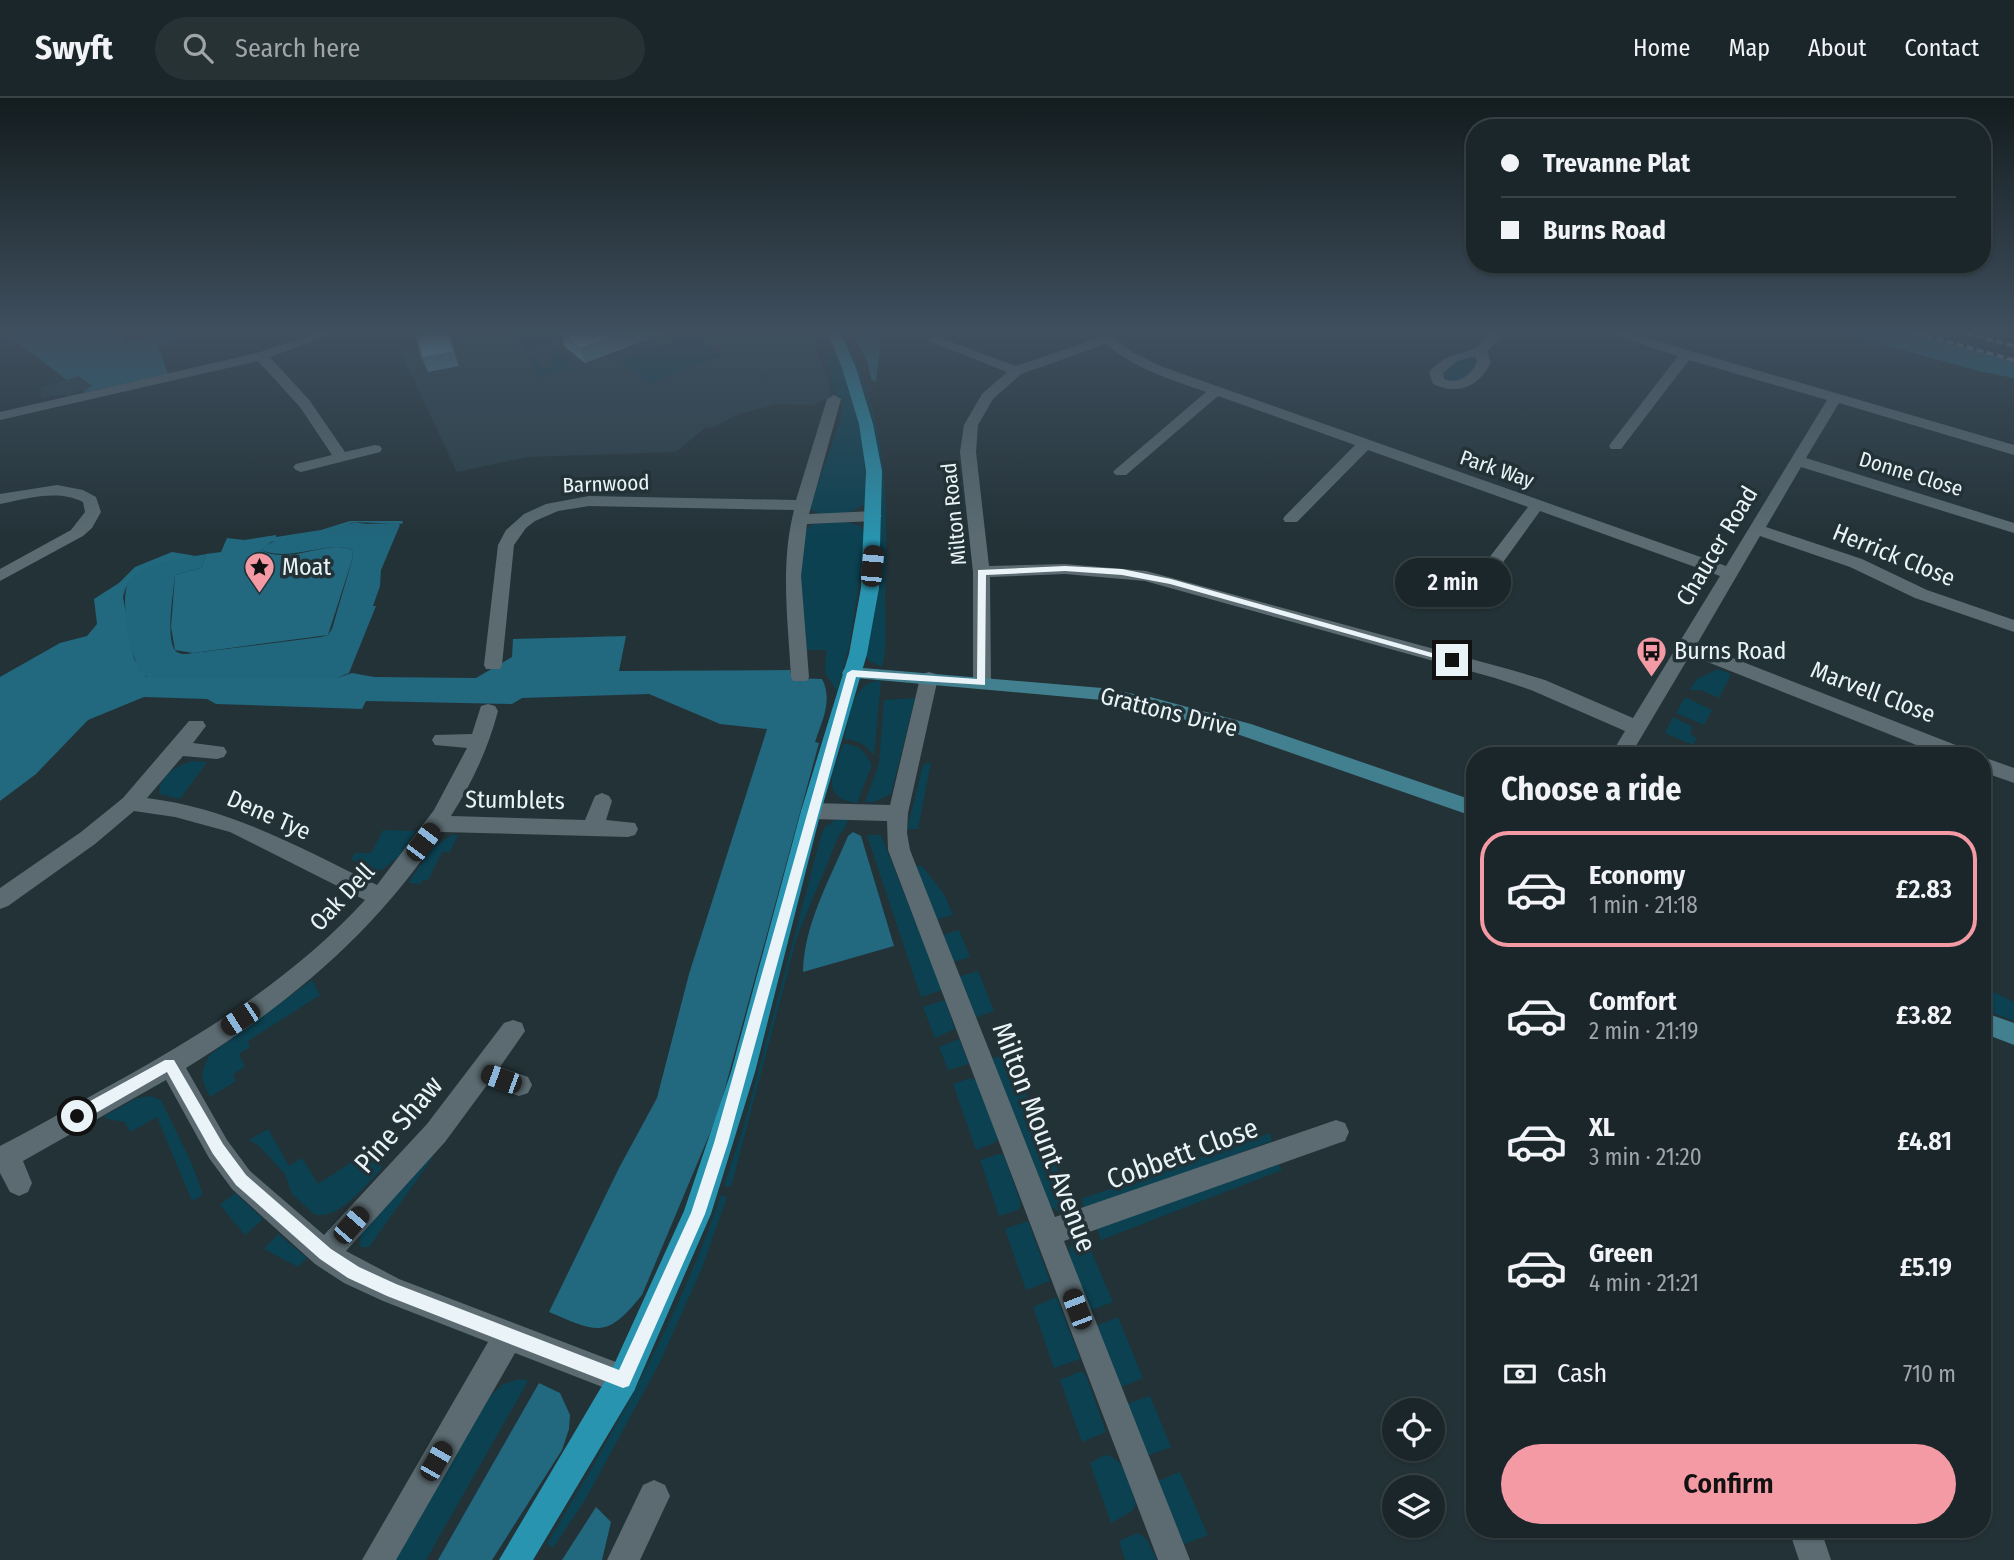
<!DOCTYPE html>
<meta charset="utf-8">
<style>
:root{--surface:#1a2629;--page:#273235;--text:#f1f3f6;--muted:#9fa5a8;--line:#384346;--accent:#f49aa4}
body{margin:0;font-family:"Fira Sans Condensed",sans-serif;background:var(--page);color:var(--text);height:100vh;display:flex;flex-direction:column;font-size:26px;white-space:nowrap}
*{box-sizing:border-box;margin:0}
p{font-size:23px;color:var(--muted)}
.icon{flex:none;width:38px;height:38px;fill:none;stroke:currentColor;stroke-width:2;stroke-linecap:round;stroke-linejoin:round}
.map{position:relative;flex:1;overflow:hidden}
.side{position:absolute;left:1466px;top:649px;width:525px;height:791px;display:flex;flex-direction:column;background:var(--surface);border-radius:28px;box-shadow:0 2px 5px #0004,0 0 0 2px var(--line)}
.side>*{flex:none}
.top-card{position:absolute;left:1466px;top:21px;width:525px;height:154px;border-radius:28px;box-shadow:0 2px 5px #0004,0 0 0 2px var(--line);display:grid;align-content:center;height:154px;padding:0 35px;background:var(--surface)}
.controls{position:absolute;left:1382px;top:1300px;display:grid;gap:14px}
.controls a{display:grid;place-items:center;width:63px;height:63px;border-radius:50%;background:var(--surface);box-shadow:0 2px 5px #0004,0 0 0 2px var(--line);font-size:35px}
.end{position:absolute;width:32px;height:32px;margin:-16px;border:9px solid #eaf3f7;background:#111;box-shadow:0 0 0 4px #111}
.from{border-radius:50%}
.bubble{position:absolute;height:49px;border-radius:24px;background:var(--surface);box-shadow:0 2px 5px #0004,0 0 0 2px var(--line);font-size:23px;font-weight:600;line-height:49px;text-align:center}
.car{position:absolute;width:21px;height:42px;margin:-21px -10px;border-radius:9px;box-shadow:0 0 5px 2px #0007;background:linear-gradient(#222 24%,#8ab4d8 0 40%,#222 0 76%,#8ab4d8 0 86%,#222 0)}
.top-card b{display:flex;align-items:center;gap:24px;height:66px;font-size:26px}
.top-card b+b{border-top:2px solid var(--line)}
.top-card i{width:18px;height:18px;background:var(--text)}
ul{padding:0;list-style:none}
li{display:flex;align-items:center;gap:21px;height:116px;margin:0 14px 10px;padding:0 21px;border:4px solid transparent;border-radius:28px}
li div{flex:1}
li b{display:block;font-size:26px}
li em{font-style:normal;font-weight:600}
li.on{border-color:var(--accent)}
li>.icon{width:63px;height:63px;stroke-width:1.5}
h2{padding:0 35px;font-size:32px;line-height:84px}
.pay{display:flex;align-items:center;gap:18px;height:77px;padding:0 35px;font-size:26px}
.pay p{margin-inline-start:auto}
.cta{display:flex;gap:14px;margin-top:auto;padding:14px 35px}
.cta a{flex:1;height:80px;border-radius:42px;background:var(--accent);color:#111;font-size:28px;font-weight:600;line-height:80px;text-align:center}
header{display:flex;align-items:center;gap:42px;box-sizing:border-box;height:98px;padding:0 35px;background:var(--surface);border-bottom:2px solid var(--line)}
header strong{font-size:33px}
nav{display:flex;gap:38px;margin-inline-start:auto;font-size:24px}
.search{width:490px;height:63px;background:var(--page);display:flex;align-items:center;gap:18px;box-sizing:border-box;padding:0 24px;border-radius:38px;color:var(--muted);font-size:26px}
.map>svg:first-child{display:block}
</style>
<header>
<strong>Swyft</strong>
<div class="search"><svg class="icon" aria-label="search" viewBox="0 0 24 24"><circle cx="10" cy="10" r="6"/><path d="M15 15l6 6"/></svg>Search here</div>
<nav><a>Home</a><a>Map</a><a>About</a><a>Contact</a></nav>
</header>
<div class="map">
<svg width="2014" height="1462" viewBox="0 0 2014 1462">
<rect width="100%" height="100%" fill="#233237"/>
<g fill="#293f47">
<polygon points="462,235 810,235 829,286 829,299 815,307 777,306 736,317 714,329 705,330 676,354 527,359 457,374 401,255"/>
<polygon points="78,278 94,288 66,299 65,296 41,300 40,290"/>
</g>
<g fill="#0c4151">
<polygon points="514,235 582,235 526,254 520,241 506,239"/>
<polygon points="692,237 722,258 649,285 620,262"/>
<path d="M 846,237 C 888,328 888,402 885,499 C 885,521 888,548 882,569 L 868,562 L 866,557 C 881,470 891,383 866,297 C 860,277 850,258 843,238 Z"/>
<polygon points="558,250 574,263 564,267 569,271 539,279 529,261 536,260 541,271 554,269 549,255"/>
<path d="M 834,253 C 857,298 867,354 866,404 C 856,417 819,422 809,409 L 839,327 L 843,302 L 836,299 L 827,263 L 827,254 Z"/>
<path d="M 1467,259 L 1475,261 L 1479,266 L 1469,277 L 1457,285 L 1445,282 L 1442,276 C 1450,267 1457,261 1467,259 Z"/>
<path d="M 844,423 L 860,428 L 866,437 L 850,544 L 837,593 L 825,575 L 826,552 L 807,552 C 804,518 794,462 807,430 L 813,426 Z"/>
<polygon points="1718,571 1731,576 1719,600 1701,592 1689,592 1697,581"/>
<path d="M 881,582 L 874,658 C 865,646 859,642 844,641 C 850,618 851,585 881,582 Z"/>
<polygon points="1685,599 1712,612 1704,627 1676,615"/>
<polygon points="915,600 891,696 874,704 865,704 879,666 884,602"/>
<polygon points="1673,619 1693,629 1690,636 1697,640 1693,647 1665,635"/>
<path d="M 843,646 C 859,646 865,654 872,667 L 857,705 C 817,700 835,671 843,646 Z"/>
<path d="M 193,663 L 207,664 L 180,701 L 159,696 C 159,678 177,667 193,663 Z"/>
<polygon points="931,664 918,731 907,731 923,667"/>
<polygon points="841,718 849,718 845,730 839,737 797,839 731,1089 724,1088 743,1030 821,738 825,729"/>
<polygon points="383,732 416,733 399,758 382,772 370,771 351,761 355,755 371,755"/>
<polygon points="452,737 458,737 450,754 442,754 428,782 423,782 421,786 408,785 433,749"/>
<polygon points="867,737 881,737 942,892 921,899"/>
<polygon points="921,767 944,796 953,817 934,822 914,769"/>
<polygon points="959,832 970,859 950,865 940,838"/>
<polygon points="978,873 994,913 974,920 957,879"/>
<path d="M 312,882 L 320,897 L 248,943 L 250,949 L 239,956 L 245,969 L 233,976 L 236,983 L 210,999 C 201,982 199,973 211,956 Z"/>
<polygon points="1983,889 2014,904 2014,923 1983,911"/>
<polygon points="945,902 955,931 935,940 923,909"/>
<polygon points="959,941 969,966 948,972 939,949"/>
<polygon points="1009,955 1077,1117 1064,1117 1048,1107 991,961"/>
<polygon points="970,980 976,982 998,1040 994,1045 976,1052 953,986"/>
<polygon points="150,998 161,1002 192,1066 203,1097 192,1103 157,1019 130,1034 125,1024 107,1021 104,1018 137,1000"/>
<path d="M 268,1031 L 289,1068 L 302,1060 L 318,1086 L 367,1054 L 376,1058 L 382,1070 C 368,1085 337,1124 314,1116 L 292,1096 L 285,1076 L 259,1048 L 249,1042 Z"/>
<polygon points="1270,1035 1272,1043 1085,1112 1081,1101"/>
<polygon points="428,1056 433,1059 369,1149 360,1149 361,1134"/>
<polygon points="999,1056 1004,1057 1021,1106 1018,1112 999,1118 980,1062"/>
<polygon points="1277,1063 1282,1072 1101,1142 1096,1127"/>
<polygon points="235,1095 263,1121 245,1137 220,1107"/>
<path d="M 721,1097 L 727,1099 L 702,1170 L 660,1264 L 585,1402 L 553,1450 L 547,1445 C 615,1333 678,1222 721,1097 Z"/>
<polygon points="1028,1123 1050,1183 1026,1192 1005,1131"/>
<polygon points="278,1136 307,1160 298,1169 264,1151"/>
<polygon points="1085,1139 1113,1204 1089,1213 1067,1160 1073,1142"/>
<polygon points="1057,1199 1080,1261 1054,1270 1033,1209"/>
<polygon points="1118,1219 1143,1280 1119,1290 1094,1229"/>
<polygon points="1081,1273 1086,1277 1106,1334 1082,1344 1060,1282"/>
<polygon points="520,1281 528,1283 426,1462 394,1462 485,1303 503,1286"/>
<polygon points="1150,1298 1171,1349 1144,1359 1124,1307"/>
<path d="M 1104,1357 C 1126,1358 1129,1388 1136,1406 L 1132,1413 L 1111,1425 L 1090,1365 Z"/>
<polygon points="1180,1374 1208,1437 1179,1448 1155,1384"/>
<polygon points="1138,1435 1146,1440 1157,1462 1125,1462 1119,1443"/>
</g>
<g fill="#22687e">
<polygon points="5,235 121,235 124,245 161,235 178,235 180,241 158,248 168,276 85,294 83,293 93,288 78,278 67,282"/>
<polygon points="879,235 880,249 876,284 871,281 868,266 854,236"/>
<polygon points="1841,235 1910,235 2014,263 2014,280 1979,273"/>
<path d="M 350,423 L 403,423 L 402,426 L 353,424 L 339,431 L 271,444 L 261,452 C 289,468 330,440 352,452 L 353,459 L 328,537 L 193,555 L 175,552 L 171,529 L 175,477 L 201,470 L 206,456 L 221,454 L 227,440 L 244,442 L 276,437 L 276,439 L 321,432 Z"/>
<path d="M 172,454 L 196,458 C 171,464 128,469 123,499 L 134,561 L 146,579 L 337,580 L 352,575 L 374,579 L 476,580 L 512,559 L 513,541 L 626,538 L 619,573 L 790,572 L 792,580 L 822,581 C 833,602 822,623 815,644 L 819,645 L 718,1016 L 642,1197 C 606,1242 597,1234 549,1214 L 619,1070 L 657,1000 L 689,876 L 767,631 L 720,626 L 649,596 L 522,600 L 512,606 L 366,603 L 362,611 L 216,606 L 207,601 L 144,599 L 88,622 L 36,676 L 0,703 L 0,579 L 60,545 L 87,538 L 97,526 L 94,501 L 119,485 L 135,469 Z"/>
<path d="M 853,734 L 861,738 L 894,848 L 803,874 C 804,826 830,781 848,738 Z"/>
<polygon points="539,1285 560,1295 570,1317 569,1331 562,1352 492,1462 438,1462"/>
<polygon points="596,1409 611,1424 602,1462 562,1462"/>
</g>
<path fill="#20667c" d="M 354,424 L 366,426 L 397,425 L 400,427 L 381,472 L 380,488 L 373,508 L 376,508 L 349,575 L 337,580 L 157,580 C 151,580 146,580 142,575 C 130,562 118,495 130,482 C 147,463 182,461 206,456 L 201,470 L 175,477 C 174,491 164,546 177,554 C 181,557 188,556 193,555 L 321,539 L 328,537 L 332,531 L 353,459 L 352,452 C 331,441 290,465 261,452 C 275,435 330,435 354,424 Z"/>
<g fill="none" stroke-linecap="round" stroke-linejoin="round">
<g fill="#5b6b71" fill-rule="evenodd">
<polygon points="317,235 337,235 270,259 310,303 345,354 375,347 380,348 382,351 380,354 301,374 296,372 293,369 296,366 332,357 300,309 258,263 0,322 0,314 257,255"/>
<path d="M 1095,235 L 1109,235 L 1132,254 L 1163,269 L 1726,468 L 1827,302 L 1689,262 L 1621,351 L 1611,351 L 1609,348 L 1611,345 L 1678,258 L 1607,235 L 1629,235 L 2014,347 L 2014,357 L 1839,305 L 1806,360 L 2014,425 L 2014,435 L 1801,369 L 1766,429 L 1862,461 L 1927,492 L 2014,522 L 2014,534 L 1915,500 L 1850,469 L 1760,438 L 1697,546 L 1971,653 L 1974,658 L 1944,658 L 1690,557 L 1630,658 L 1610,658 L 1625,633 L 1531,592 L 1495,580 L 1145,483 L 1065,476 L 990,479 L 991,585 L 989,590 L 975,590 L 973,585 L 973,474 L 960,354 L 964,327 L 982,296 L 1007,274 L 926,242 L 933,238 L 938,239 L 1016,268 L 1099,240 ZM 1106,246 C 1135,271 1170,281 1206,294 L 1116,371 L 1113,374 L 1116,377 L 1126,377 L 1218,298 L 1355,347 L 1285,418 L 1283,421 L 1285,424 L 1297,424 L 1368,352 L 1528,409 L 1479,473 L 1477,477 L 1479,481 L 1491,481 L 1540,413 L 1720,478 L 1633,620 L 1545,582 L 1508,571 L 1146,473 L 1065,466 L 989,468 L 976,354 L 978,327 L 993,301 L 1021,276 Z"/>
<path d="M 1490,235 L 1504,235 L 1487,254 L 1491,264 C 1480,288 1458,298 1433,286 L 1429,274 C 1445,256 1454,259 1473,251 C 1480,248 1485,240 1490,235 ZM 1475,258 L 1477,264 C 1471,277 1459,287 1444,281 L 1443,275 L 1457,263 Z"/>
<path d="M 834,297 L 841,301 L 809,416 L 874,413 L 882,418 L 874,423 L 807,426 L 801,478 L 809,579 L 807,583 L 793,583 L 791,579 C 788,522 780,467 794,412 L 589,408 L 558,413 L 535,423 L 526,430 L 514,447 L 502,567 L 500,571 L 486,571 L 484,567 L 498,447 L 506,432 L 524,416 L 546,406 L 589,398 L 796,402 L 827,301 Z"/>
<path d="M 57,387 L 83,392 L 96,399 L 101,414 L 92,430 L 83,438 L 0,483 L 0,471 L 71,432 L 85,414 L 83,404 C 57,391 27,401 0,406 L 0,396 Z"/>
<polygon points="929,574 936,576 938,580 908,715 907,735 910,752 1055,1119 1336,1022 1345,1025 1349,1034 1345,1043 1336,1046 1064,1143 1190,1462 1158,1462 888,752 887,723 811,721 804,719 801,713 804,707 811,705 890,707 920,580 922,576"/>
<path d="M 488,606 L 495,608 L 498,613 C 488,651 472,685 451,718 L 585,722 L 595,698 L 602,695 L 609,698 L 612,703 L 606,722 L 635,725 L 638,731 L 635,737 L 628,739 L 441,734 C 376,834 287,908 186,970 L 227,1042 L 250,1073 L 324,1137 L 427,1026 L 504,925 L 513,922 L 522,925 L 525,933 L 500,969 L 528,979 L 532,987 L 528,995 L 519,998 L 487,987 L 445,1044 L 346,1153 L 399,1181 L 634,1271 L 638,1282 L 634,1293 L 623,1297 L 515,1255 L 396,1462 L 362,1462 L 488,1244 L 383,1203 L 344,1185 L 315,1166 L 232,1091 L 209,1060 L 166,982 L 23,1063 L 32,1085 L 28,1094 L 19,1098 L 10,1094 L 0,1075 L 0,1048 C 33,1031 66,1012 98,994 C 195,941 290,884 365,802 L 230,734 L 175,719 L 134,713 L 95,746 L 8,808 L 0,811 L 0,790 L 81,734 L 123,700 L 189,623 L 203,623 L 206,628 L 193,645 L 224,649 L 227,654 L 224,659 L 217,661 L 183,658 L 147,700 C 234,711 300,750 377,787 L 434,712 L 467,650 L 435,647 L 432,642 L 435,637 L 472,636 L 481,608 Z"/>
<polygon points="1983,659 2014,670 2014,685 1983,674"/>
<polygon points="654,1382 665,1387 670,1398 640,1462 607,1462 643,1387"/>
<polygon points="1789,1432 1821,1432 1831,1462 1799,1462"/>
</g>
<g fill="#428090" fill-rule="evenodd">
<polygon points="851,569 1102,590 1150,599 1251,626 1475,703 1475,719 1237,636 1150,612 1102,602 844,579 842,575 844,571"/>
<polygon points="1983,914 2014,925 2014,947 1983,935"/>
</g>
<polygon fill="#2994af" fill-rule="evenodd" points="828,235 841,235 856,270 873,326 882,373 879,490 867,556 821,713 755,974 711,1116 634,1293 533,1462 499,1462 612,1271 684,1113 731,974 801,713 849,556 861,490 866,373 859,326 842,270"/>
<g stroke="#8b969b" stroke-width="3.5" stroke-dasharray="7 3.5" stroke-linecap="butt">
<polyline points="1916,235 2014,262"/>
<polyline points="1966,235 2014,248"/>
</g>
</g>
<polygon fill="#68b4ce" points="664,235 585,265 565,249 561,236"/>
<g fill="#5592a8">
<polygon points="448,235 459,268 428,274 422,260"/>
<polygon points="624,235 664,235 585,265 580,251"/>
</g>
<g fill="#79d1f0" stroke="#5592a8" stroke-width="2">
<polygon points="434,235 448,235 454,254 422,260 417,239"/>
<polygon points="562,235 624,235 580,251 561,236"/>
</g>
<linearGradient id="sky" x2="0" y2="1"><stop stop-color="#131c1e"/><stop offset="0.53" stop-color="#3f4f5e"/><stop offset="1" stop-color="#3f4f5e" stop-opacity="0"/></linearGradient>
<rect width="2014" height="440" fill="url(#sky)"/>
<polygon fill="#eaf3f7" points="1065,468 1122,471 1171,481 1457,562 1452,565 1170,486 1122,477 1065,473 986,477 985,587 856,579 728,1045 705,1116 629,1288 623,1290 387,1198 348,1180 320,1161 236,1087 213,1056 167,974 82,1023 72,1023 72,1013 165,962 174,962 223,1046 246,1077 331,1151 359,1169 396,1186 619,1272 691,1115 714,1045 847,575 852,572 977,581 978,472"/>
<defs>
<symbol id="sight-pin" viewBox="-11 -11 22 30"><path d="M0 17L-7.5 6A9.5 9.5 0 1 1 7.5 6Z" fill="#f49aa4" stroke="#233237"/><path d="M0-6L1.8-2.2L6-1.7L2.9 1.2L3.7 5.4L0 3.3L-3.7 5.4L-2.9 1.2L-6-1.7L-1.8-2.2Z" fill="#111"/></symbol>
<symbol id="bus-pin" viewBox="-11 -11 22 30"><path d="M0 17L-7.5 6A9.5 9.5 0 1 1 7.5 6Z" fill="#f49aa4" stroke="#233237"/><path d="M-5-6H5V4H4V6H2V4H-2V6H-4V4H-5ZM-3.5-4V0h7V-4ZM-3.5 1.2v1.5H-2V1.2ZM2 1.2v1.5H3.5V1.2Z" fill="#111"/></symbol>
</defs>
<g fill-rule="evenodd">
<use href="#sight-pin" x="242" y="452" width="35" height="47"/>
<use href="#bus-pin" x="1634" y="536" width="35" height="47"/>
</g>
<g text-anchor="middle" stroke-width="7" stroke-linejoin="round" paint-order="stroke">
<g font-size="21" fill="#eaf3f7" stroke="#233237">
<text transform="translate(1497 371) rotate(19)" y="7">Park Way</text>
<text transform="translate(1911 376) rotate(17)" y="7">Donne Close</text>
<text transform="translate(606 386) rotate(-2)" y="7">Barnwood</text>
<text transform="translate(954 416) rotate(-96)" y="7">Milton Road</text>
</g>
<g font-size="24" fill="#eaf3f7" stroke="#233237">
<text transform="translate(1717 448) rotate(-59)" y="8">Chaucer Road</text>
<text transform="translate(1894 457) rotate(22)" y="8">Herrick Close</text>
<text transform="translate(1873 594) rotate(21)" y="8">Marvell Close</text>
<text transform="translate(1169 614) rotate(14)" y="8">Grattons Drive</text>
<text transform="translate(515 702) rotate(1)" y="8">Stumblets</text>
<text transform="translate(269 717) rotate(24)" y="8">Dene Tye</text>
<text transform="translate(342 799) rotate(-47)" y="8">Oak Dell</text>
</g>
<g font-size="24" fill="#eaf3f7" stroke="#233237" text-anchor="start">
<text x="282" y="477">Moat</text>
<text x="1674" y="561">Burns Road</text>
</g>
<g font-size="28" fill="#eaf3f7" stroke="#233237">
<text transform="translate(398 1026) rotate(-49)" y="10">Pine Shaw</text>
<text transform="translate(1045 1039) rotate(69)" y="10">Milton Mount Avenue</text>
<text transform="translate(1182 1055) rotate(-20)" y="10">Cobbett Close</text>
</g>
</g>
</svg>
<div class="controls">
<a><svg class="icon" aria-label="locate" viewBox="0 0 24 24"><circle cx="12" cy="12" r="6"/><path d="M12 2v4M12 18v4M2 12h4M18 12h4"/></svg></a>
<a><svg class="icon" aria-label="layers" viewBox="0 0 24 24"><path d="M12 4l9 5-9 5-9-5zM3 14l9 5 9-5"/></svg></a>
</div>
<i class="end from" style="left:77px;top:1018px"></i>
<i class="end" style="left:1452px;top:562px"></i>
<div class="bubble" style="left:1395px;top:460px;width:116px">2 min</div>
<i class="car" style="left:872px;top:468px;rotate:5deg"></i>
<i class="car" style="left:423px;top:744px;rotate:37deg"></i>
<i class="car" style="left:240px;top:921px;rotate:237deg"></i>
<i class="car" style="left:501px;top:981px;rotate:290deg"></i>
<i class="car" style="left:351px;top:1127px;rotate:41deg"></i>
<i class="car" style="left:1077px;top:1211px;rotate:339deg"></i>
<i class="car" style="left:436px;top:1363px;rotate:30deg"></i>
<div class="top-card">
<b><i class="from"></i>Trevanne Plat</b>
<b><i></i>Burns Road</b>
</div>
<section class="side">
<h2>Choose a ride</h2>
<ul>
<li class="on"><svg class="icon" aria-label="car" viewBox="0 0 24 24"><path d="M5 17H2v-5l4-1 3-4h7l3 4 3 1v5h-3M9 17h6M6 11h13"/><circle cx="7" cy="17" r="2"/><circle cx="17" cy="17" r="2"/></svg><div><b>Economy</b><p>1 min · 21:18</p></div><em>£2.83</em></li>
<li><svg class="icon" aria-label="car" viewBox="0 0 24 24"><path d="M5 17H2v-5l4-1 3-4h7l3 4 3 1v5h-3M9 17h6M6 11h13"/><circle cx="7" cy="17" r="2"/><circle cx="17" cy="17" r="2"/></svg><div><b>Comfort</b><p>2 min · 21:19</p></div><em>£3.82</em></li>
<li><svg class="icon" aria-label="car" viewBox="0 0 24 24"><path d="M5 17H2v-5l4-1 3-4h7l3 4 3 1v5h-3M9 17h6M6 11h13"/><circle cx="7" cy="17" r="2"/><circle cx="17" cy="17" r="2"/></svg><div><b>XL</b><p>3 min · 21:20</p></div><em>£4.81</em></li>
<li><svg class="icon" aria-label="car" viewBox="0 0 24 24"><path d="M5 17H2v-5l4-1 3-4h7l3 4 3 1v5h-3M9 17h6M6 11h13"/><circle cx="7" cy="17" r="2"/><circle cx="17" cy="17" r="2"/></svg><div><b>Green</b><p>4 min · 21:21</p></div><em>£5.19</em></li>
</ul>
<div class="pay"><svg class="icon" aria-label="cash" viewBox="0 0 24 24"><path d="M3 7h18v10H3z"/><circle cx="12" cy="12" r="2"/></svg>Cash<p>710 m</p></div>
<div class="cta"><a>Confirm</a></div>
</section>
</div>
